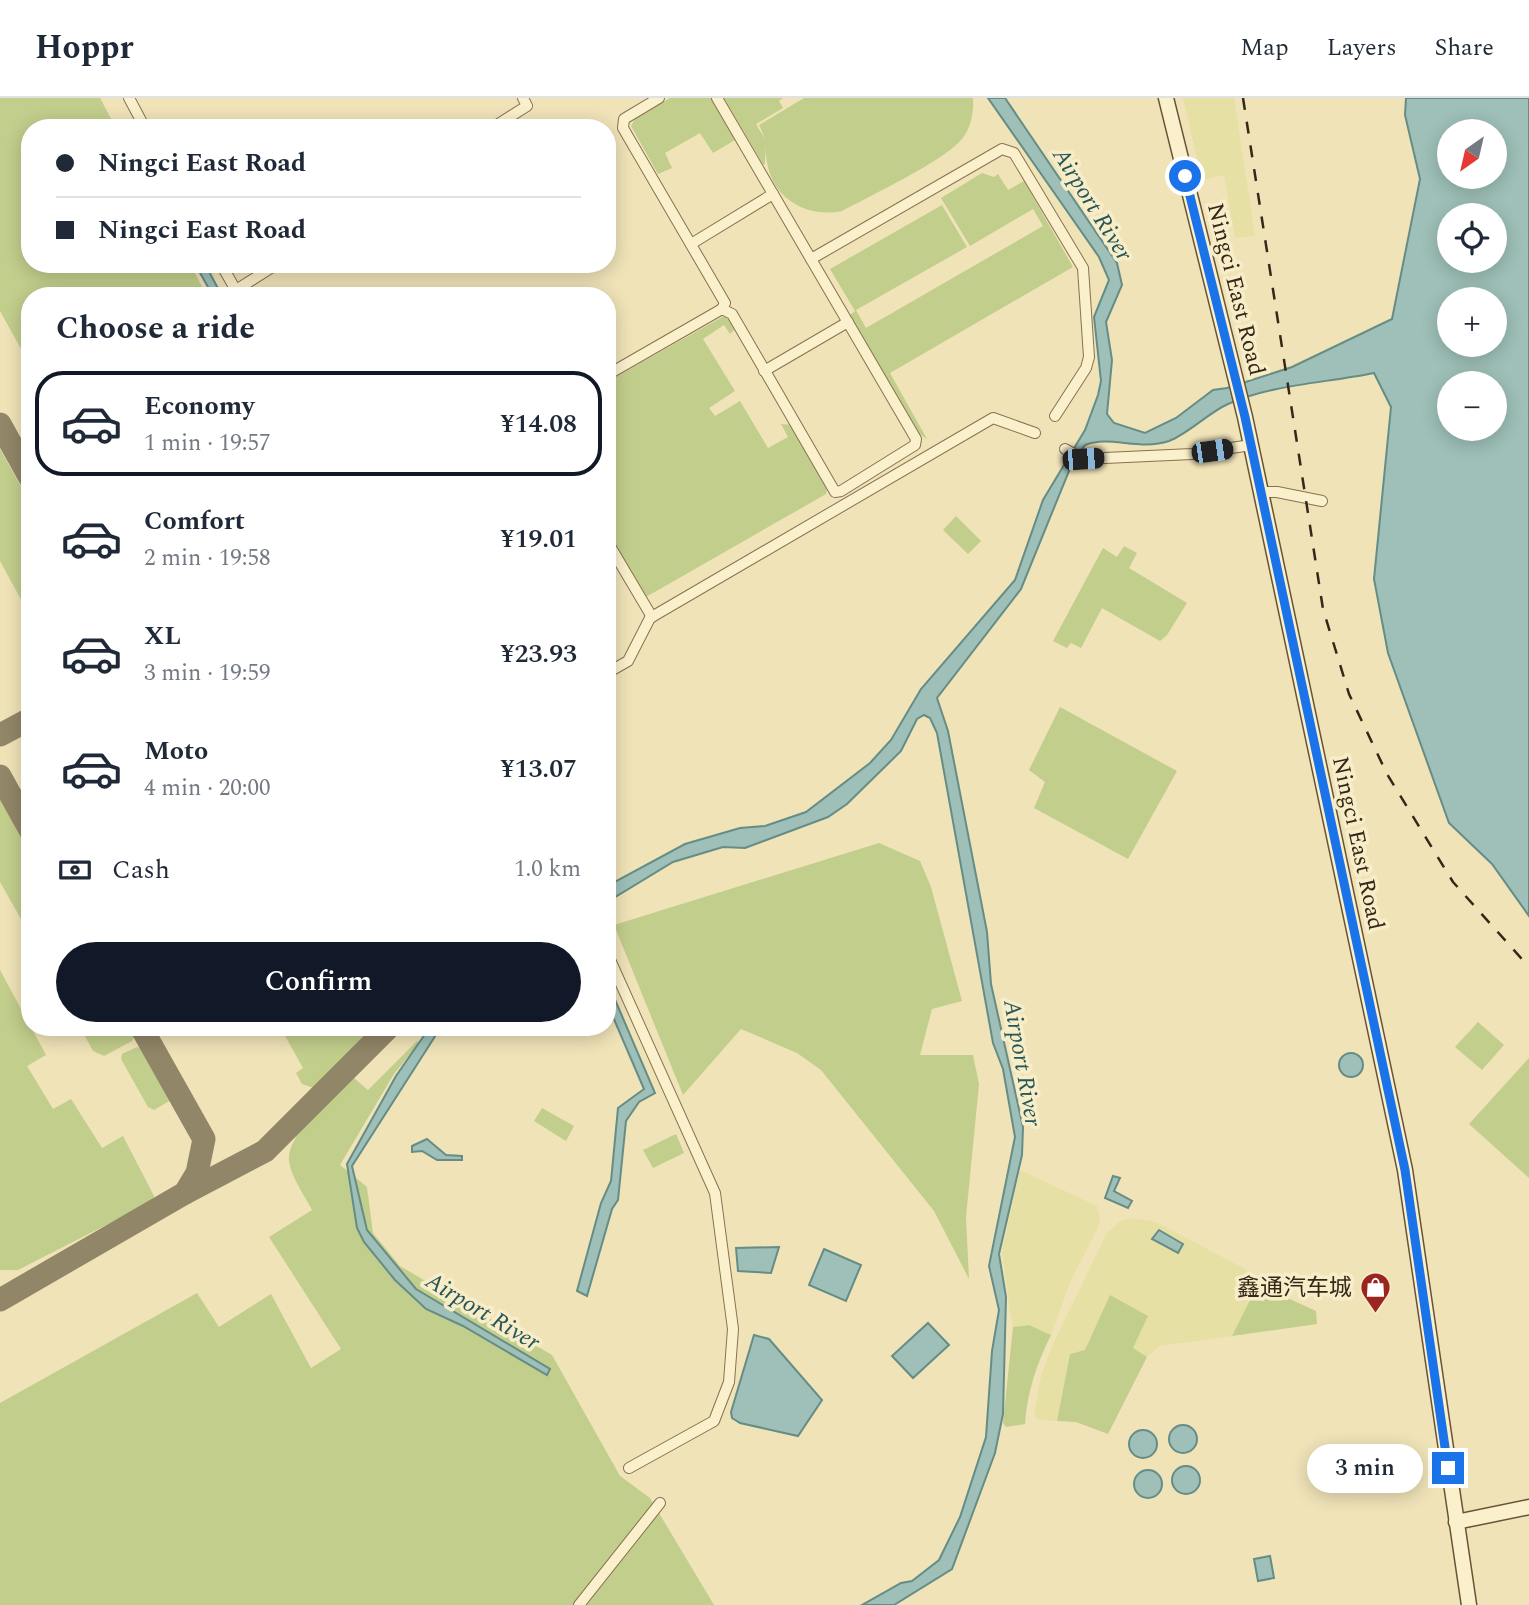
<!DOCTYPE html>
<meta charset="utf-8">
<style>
:root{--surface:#fff;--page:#f2f2f3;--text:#1f2937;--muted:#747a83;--line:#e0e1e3;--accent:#111827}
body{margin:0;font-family:Spectral,"Noto Sans SC",serif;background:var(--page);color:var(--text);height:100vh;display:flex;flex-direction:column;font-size:26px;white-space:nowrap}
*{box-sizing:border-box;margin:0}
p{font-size:23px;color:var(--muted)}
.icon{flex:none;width:38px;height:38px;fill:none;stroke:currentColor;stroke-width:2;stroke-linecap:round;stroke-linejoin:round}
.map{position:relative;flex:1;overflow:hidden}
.sheet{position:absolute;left:21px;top:189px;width:595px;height:749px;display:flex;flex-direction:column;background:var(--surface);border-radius:28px;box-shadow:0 4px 18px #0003}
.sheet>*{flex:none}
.hud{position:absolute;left:21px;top:21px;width:595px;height:154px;border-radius:28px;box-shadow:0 4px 18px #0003;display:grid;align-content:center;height:154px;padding:0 35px;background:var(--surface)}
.needle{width:46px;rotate:214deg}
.fabs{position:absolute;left:1437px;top:21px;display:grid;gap:14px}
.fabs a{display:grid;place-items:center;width:70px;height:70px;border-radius:50%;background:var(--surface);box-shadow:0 4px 18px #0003;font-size:35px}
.end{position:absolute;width:32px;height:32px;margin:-16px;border:9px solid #1a73e8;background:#fff;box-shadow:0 0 0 4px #fff}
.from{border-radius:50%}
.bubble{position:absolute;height:49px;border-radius:24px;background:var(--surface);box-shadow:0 4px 18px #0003;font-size:23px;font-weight:600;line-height:49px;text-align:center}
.car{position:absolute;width:21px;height:42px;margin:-21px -10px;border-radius:9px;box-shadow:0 0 5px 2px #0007;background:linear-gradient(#222 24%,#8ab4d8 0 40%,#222 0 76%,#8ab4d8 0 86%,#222 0)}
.hud b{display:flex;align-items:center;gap:24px;height:66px;font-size:26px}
.hud b+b{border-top:2px solid var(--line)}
.hud i{width:18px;height:18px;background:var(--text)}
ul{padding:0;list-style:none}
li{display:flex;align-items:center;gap:21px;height:105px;margin:0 14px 10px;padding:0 21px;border:4px solid transparent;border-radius:28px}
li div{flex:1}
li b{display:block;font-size:26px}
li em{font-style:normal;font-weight:600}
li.selected{border-color:var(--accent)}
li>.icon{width:63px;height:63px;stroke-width:1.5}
h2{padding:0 35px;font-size:32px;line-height:84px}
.pay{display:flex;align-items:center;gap:18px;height:77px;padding:0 35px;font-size:26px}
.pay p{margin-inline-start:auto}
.cta{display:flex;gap:14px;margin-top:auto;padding:14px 35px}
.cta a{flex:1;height:80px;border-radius:42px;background:var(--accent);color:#fff;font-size:28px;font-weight:600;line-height:80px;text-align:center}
header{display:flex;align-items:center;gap:42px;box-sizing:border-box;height:98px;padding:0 35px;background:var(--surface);border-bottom:2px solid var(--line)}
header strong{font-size:33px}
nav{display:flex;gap:38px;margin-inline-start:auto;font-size:24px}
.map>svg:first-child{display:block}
</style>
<header>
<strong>Hoppr</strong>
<nav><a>Map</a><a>Layers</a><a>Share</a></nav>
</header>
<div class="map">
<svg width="1529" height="1507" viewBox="0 0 1529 1507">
<rect width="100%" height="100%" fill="#f0e3b8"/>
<g fill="#e6e0a5">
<polygon points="1183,0 1234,0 1255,138 1235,140 1224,77 1202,82"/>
<polygon points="1022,1073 1097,1108 1100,1120 1097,1132 1071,1182 1051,1237 1029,1227 1013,1229 1010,1214 1002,1154 1019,1074"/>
<polygon points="1132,1120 1156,1124 1247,1172 1253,1196 1232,1238 1159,1248 1147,1259 1132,1250 1110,1197 1085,1252 1070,1256 1057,1323 1040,1322 1034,1318 1041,1278 1053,1246 1107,1135 1120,1123"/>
</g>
<g fill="#c2ce8c">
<polygon points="0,0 100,0 116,30 30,30 30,166 190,166 207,198 30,198 30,267 0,213"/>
<polygon points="670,0 714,0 736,38 735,42 713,55 700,35 665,55 672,70 658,76 631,28 635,21"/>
<polygon points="724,0 783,0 779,3 783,10 756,26 766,43 765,66 763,67"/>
<path d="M 804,0 L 973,0 C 974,14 971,30 962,41 C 944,63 870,98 842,113 C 809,120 776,103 768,69 C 764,51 768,44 759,27 Z"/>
<polygon points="982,75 994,79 998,76 1008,92 1024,83 1073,169 890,275 927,341 918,335 850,217 855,213 830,171 942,107 967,149 856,212 866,230 1043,128 1033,111 970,148 941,100"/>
<polygon points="724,218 733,225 734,232 730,236 724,227 703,241 735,293 709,310 715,318 740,303 768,350 788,339 781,326 792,327 827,390 826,396 646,499 607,432 607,284"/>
<polygon points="0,351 30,405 30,518 0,463"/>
<polygon points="956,418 981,443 968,456 943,432"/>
<polygon points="1124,448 1137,455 1129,470 1187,505 1167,537 1160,543 1102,510 1081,550 1071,545 1067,550 1053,543 1103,450 1117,459"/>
<polygon points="1060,609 1177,673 1128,761 1034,710 1045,684 1029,672"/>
<polygon points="0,685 30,740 30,837 0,784"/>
<polygon points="879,745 920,763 931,789 962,903 932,911 920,957 973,957 979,986 966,1119 969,1181 934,1113 821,972 797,955 741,931 683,997 614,827"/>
<polygon points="0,872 46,957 27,968 53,1011 71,1001 102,1050 123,1038 154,1098 153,1103 18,1172 0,1172"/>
<polygon points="1478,924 1504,947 1482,972 1455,949"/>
<polygon points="80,929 133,929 136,935 132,943 104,958 93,953"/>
<polygon points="280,929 378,929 314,990 302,986 296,975 303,970"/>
<path d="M 417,943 L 419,945 L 394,976 L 340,1067 L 367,1089 L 373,1135 L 400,1168 L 552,1257 L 620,1378 L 650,1400 L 714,1507 L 0,1507 L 0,1305 L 197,1195 L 219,1229 L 271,1196 L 311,1270 L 341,1251 L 269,1139 L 312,1112 C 305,1098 291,1079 289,1063 C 286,1035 335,999 354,980 L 368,992 Z"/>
<polygon points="137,949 142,951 171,1002 154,1012 148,1009 121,961 122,956"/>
<polygon points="1529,960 1529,1080 1469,1026"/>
<polygon points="542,1010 574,1028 566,1043 534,1023"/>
<polygon points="676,1036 684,1055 653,1070 643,1052"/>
<polygon points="1250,1183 1316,1213 1317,1226 1232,1238 1253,1196"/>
<polygon points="1110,1197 1148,1218 1133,1250 1147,1259 1108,1336 1076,1324 1057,1323 1070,1256 1085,1252"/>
<path d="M 1029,1227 L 1051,1237 C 1037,1265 1027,1294 1025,1326 L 1006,1329 L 1003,1325 L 1013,1229 Z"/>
</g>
<g fill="#9ec0b8" stroke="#658d86" stroke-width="2" fill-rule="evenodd">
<path d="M 988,0 L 1005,0 L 1117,165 L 1122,187 L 1106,224 L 1112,262 L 1107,316 L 1114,325 L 1145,335 L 1176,320 L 1213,292 L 1227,290 L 1292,269 L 1392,221 L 1420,81 L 1405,17 L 1406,0 L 1529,0 L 1529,818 L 1492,766 L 1449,725 L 1388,555 L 1374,481 L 1391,309 L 1374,275 C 1326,285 1273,286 1228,306 C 1208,315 1188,336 1169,343 C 1139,353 1110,337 1085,347 L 1071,368 L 1021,491 L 937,600 L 948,633 L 987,834 L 991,886 L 1023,1029 L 1022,1057 L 999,1156 L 1006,1199 L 1003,1316 L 995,1355 L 952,1471 L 894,1507 L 862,1507 L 901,1485 L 912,1483 L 939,1462 L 960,1419 L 986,1339 L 992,1253 L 999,1212 L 989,1168 L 1015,1039 L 1003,971 L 993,945 L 937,635 L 930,620 L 924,617 L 917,621 L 901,653 L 847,706 L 828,719 L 745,750 L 723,749 L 673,764 L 607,804 L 607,788 L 685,746 L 740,730 L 765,728 L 806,714 L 870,665 L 891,642 L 921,591 L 1015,482 L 1043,402 L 1085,332 L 1098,297 L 1101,283 L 1094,219 L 1109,182 L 1099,159 ZM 1449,33 L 1494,33 L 1494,79 L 1449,79 ZM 1449,117 L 1494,117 L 1494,163 L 1449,163 ZM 1449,201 L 1494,201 L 1494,247 L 1449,247 ZM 1449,285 L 1494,285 L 1494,331 L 1449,331 Z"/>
<polygon points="195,166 205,166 222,198 213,198"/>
<polygon points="607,883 655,995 639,1004 626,1023 618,1102 612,1111 587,1198 577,1193 601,1105 611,1083 618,1010 644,991 607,905"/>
<polygon points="430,929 441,929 352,1068 367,1132 416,1191 550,1271 547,1277 463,1228 426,1211 395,1182 364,1144 357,1130 347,1066 396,978"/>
<circle cx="1351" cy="967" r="12"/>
<polygon points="427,1041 446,1057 462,1058 462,1062 437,1062 422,1053 412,1054 412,1048"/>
<polygon points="1113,1078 1120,1080 1114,1093 1132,1103 1128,1110 1105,1100"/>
<polygon points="1159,1132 1183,1146 1178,1155 1152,1141"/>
<polygon points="779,1149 771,1175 738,1173 736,1150"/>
<polygon points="824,1151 861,1167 846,1203 809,1187"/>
<polygon points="928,1225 949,1247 913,1280 892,1258"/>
<polygon points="754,1237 769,1241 822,1302 798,1338 740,1325 732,1320 731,1314"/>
<circle cx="1183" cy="1341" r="14"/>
<circle cx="1143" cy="1346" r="14"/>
<circle cx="1186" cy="1382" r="14"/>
<circle cx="1148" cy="1386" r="14"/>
<polygon points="1270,1458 1274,1480 1258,1483 1254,1461"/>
</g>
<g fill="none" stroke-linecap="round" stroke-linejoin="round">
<g stroke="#928668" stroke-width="23">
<polyline points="0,326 30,380"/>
<polyline points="0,637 30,621"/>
<polyline points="0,678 30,732"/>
<polyline points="185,1095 265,1053 389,929"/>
<polyline points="0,1202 185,1095 197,1075 204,1041 141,929"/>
</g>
<defs>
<g id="street">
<polyline points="129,0 145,30"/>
<polyline points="659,0 624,21 623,30 725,205 722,211"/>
<polyline points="717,0 916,341 915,347 841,393 835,394 732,216 722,211"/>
<polyline points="492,30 527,8 523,0"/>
<polyline points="691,146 773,96"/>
<polyline points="811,161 1002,51 1014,55 1083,170 1089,259 1086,270 1055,318"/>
<polyline points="221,166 238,196"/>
<polyline points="236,192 277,166"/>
<polyline points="764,273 848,224"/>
<polyline points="607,277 722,211"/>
<polyline points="1065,351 1083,361 1192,356 1251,347"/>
<polyline points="1261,394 1277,394 1322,403"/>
<polyline points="607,443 652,519"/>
<polyline points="607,575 628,563 650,520 993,320 1035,335"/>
<polyline points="607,855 715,1095 733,1231 729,1284 714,1323 629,1370"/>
<polyline points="579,1507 660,1405"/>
</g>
<g id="secondary">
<polyline points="1166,0 1245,319 1405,1072 1469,1507"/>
<polyline points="1456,1424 1529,1409"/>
</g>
</defs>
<use href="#street" stroke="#877253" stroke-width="12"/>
<use href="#secondary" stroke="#695336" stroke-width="17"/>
<use href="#street" stroke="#fbf0cc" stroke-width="10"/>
<use href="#secondary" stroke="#fbf0cc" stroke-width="14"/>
<polyline stroke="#352819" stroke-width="2.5" stroke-dasharray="12 12" stroke-linecap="butt" points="1243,0 1323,511 1349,596 1387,676 1453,784 1529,869"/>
</g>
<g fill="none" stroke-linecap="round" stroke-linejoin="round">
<polyline stroke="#1a73e8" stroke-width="9" points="1185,78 1245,319 1405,1072 1448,1370"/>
</g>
<defs>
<symbol id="shop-pin" viewBox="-11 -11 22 30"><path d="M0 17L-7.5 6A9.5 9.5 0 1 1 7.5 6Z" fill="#9a261f" stroke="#f7edc8"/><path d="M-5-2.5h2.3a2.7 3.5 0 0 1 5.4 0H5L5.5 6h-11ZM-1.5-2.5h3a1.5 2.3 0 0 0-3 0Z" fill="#fff"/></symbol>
</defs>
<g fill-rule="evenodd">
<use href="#shop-pin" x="1358" y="1172" width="35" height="47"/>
</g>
<g text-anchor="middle" stroke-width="7" stroke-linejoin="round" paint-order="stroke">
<g font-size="23" fill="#352819" stroke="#f7edc8">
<text transform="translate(1237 191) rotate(76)" y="8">Ningci East Road</text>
<text transform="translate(1359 745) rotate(78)" y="8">Ningci East Road</text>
</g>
<g font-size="23" fill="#352819" stroke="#f7edc8" text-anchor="end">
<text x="1352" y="1197">鑫通汽车城</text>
</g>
<g font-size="24" font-style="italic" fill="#275656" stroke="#f7edc8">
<text transform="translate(1093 106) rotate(58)" y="8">Airport River</text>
<text transform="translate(1023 965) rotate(80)" y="8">Airport River</text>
<text transform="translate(483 1213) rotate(31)" y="8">Airport River</text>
</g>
</g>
</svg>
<div class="fabs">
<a><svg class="needle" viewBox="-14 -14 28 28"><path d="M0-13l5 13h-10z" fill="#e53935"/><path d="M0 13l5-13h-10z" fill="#747a83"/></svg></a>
<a><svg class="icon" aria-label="locate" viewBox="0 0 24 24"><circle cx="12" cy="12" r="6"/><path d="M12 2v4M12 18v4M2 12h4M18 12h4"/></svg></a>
<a>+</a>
<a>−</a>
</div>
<i class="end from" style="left:1185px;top:78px"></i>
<i class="end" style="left:1448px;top:1370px"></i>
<div class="bubble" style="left:1307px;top:1346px;width:116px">3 min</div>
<i class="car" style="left:1212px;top:353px;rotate:82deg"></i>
<i class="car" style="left:1083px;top:361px;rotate:86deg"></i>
<div class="hud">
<b><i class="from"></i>Ningci East Road</b>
<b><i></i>Ningci East Road</b>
</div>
<section class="sheet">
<h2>Choose a ride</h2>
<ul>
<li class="selected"><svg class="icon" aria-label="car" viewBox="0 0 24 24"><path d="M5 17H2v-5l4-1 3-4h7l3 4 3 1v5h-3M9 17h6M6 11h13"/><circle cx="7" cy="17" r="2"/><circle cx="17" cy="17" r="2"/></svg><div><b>Economy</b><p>1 min · 19:57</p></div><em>¥14.08</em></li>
<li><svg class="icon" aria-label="car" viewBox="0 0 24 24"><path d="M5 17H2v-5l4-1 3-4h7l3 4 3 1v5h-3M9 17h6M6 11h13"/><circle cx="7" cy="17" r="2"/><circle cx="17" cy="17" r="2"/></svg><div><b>Comfort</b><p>2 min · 19:58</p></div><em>¥19.01</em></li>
<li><svg class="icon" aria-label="car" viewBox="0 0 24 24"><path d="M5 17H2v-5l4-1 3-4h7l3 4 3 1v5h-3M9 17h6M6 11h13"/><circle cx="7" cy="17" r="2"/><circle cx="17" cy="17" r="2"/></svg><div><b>XL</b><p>3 min · 19:59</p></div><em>¥23.93</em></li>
<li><svg class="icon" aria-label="car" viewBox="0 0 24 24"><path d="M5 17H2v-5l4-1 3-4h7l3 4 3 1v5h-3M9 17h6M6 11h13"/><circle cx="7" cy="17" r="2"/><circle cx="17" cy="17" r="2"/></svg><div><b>Moto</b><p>4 min · 20:00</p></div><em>¥13.07</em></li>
</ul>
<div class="pay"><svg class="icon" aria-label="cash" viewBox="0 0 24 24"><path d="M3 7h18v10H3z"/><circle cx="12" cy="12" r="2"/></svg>Cash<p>1.0 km</p></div>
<div class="cta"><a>Confirm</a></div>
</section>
</div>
